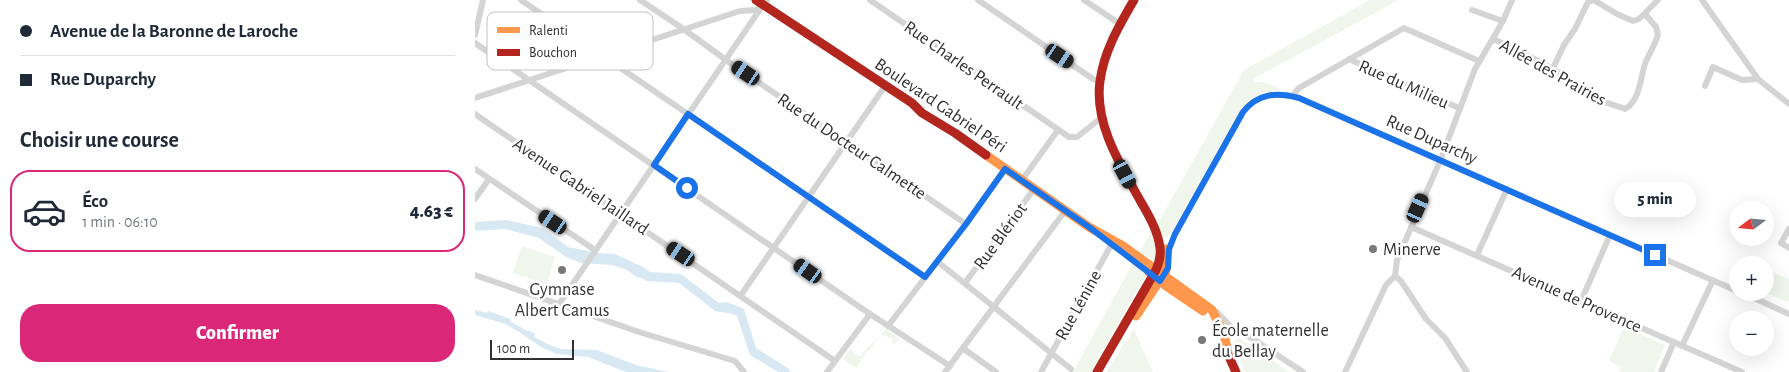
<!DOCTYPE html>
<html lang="fr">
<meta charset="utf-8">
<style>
:root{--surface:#fff;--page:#f6f6f7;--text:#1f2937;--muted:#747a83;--line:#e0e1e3;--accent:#db2777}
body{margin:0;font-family:"Alegreya Sans",sans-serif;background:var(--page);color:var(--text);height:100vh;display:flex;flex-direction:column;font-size:19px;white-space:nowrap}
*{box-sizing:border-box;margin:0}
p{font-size:16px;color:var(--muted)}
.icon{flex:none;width:28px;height:28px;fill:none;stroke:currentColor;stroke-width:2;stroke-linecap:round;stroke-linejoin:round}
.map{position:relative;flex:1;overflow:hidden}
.side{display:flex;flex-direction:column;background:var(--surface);width:475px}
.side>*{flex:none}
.banner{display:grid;align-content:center;height:110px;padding:0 20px;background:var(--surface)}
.needle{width:32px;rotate:254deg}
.controls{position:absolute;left:1254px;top:201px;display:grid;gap:10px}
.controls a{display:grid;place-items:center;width:45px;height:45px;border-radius:50%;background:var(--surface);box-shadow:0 5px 20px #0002;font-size:25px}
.scale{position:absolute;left:15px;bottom:12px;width:84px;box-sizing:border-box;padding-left:5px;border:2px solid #303030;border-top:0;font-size:14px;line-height:18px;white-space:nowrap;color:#303030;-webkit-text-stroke:4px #fff;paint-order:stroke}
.end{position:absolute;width:22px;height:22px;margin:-11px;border:6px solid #1a73e8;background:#fff;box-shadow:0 0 0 2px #fff}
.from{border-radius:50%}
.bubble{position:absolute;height:35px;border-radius:18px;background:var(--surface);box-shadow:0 5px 20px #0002;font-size:16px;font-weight:800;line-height:35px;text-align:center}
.car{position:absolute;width:15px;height:30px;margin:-15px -8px;border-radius:6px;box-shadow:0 0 4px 1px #0007;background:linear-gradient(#222 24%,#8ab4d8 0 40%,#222 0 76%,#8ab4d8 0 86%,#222 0)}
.banner b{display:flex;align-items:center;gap:18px;height:48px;font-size:19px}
.banner b+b{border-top:1px solid var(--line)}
.banner i{width:12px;height:12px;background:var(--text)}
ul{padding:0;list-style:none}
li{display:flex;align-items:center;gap:15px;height:82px;margin:0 10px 8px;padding:0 10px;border:2px solid transparent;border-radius:20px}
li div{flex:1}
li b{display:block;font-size:19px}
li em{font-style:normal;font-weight:800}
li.active{border-color:var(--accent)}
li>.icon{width:45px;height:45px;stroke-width:1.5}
h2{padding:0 20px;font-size:22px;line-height:60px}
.cta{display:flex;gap:10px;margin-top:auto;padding:10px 20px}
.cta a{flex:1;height:58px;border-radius:20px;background:var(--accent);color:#fff;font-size:20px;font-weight:800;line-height:58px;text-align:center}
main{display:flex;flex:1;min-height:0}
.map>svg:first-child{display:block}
</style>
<main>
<section class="side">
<div class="banner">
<b><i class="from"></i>Avenue de la Baronne de Laroche</b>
<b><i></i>Rue Duparchy</b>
</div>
<h2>Choisir une course</h2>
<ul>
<li class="active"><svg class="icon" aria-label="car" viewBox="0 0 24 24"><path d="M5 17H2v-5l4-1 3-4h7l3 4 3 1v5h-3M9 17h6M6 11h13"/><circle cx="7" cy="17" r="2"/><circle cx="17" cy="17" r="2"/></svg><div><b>Éco</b><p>1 min · 06:10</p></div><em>4.63 €</em></li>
</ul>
<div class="cta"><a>Confirmer</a></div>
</section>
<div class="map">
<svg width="1314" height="372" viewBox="0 0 1314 372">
<rect width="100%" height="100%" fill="#fff"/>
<g fill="#f1f6ec">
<path d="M 895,0 L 924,0 L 778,79 L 781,82 L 789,82 L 803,88 L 803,90 C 788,92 776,98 766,110 L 695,235 L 694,235 L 692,238 L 687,236 L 682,225 L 769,70 Z"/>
<path d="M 676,232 C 680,242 684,253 677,262 L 664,253 Z"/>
<polygon points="47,246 80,257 72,284 38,273"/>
<polygon points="658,263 671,274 616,372 598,372"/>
<polygon points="1290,269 1314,279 1314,303 1290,292"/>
<polygon points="1149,327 1190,345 1179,372 1144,372 1146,367 1134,361"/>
<polygon points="411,329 424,339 419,345 416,342 418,339 415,337 414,338 410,335 408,336 406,334 394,351 392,350 382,368 368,359 375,349 384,356 387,357 388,352"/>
<polygon points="659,330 678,372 632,372 646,348"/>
<polygon points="764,338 814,372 770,372 757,344"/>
</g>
<g fill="#d8e9f4">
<polygon points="31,220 68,228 93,247 123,253 140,254 168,267 175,272 206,274 244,303 252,302 269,309 281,348 313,368 316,372 303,372 275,355 262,316 258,314 240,311 204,283 172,281 165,277 163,278 152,270 137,265 106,263 91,257 64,238 30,229 0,231 0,222"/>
<polygon points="0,310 12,313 13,311 36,319 35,321 52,331 53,330 60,334 59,337 77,346 87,349 122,350 161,365 193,372 151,372 113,357 82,354 66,347 41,330 30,324 0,315"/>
</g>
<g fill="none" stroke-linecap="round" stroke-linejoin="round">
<g stroke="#d4d4d4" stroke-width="6">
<polyline points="46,0 451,277"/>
<polyline points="165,0 210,30 251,60 491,224"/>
<polyline points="395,0 594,137 602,137 626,118"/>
<polyline points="503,0 618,79 624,81"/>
<polyline points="609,0 645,24"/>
<polyline points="1227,0 1283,79 1314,104"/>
<polyline points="291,1 292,0"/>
<polyline points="997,10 1028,21"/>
<polyline points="0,35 8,0"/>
<path d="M 1018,39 C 1038,48 1057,57 1076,68 C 1089,75 1099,85 1111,93 C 1122,101 1137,104 1150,109 C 1166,100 1165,76 1171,61 C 1175,53 1180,44 1183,35 L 1181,27 L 1170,14"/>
<polyline points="0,43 395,314 475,366"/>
<polyline points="874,59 984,108"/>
<polyline points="1078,68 1089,45 1100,29 1113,2 1119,0 1122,2 1142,14 1158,21 1164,19 1183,0"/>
<polyline points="1230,86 1238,67 1267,80 1283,79"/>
<polyline points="817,96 824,88 929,28 1004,61"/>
<polyline points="0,98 265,11 281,10 286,6"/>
<polyline points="0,114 360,361"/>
<polyline points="0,169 120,250"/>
<polyline points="547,180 583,130"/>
<polyline points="0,199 14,179"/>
<polyline points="936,227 1267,372"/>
<polyline points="1314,229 1306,243 1314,248"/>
<path d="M 693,253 L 700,234 L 768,112 C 783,93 802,92 824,98 L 1262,291"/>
<polyline points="1002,255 1032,189"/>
<polyline points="463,262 596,369"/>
<polyline points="0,275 164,332 260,361 269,372"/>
<polyline points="920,276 926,281 951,319 970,338 992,372"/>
<polyline points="490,283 559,189"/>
<polyline points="1266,292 1314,314"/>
<polyline points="266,295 410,86"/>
<polyline points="1106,301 1135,235"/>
<polyline points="84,304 288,5"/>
<polyline points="738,310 743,313 755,326 778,339 828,372"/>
<polyline points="413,326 491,224 530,169"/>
<polyline points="1207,346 1238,280"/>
<polyline points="489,349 521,372"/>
<polyline points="352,372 395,314"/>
<polyline points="470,372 590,211"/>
<polyline points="566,372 635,247 641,243 644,244"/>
<polyline points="870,372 911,285 920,276 922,260 965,161 1000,69 1028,21 1037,0"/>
<polyline points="1186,372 1199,342"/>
</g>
<g stroke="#ff974d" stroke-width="9">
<polyline points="511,155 614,227 648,246 737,310 749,334 753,353"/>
<polyline points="674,272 691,286 728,311"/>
<polyline points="661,316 691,271 691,249"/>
</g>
<g stroke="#b3261e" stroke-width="9">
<polyline points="281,0 437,103 447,113 480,133 511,155"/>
<polyline points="751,350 761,372"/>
<path d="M 622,372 L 681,270 C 684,263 686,256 685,248 C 683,231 674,216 666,202 C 646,166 619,124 625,81 C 629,51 644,26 659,0"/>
</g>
</g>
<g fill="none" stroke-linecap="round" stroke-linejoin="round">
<path stroke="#1a73e8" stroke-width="6" d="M 212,188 L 179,165 L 213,114 L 450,277 L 491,224 L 530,169 L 614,227 L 685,281 L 693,268 L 694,249 L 700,234 L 768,112 C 783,93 802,92 824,98 L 1180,255"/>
</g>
<g fill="#787878" stroke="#fff" stroke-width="2">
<circle cx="898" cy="249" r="5"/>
<circle cx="87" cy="270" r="5"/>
<circle cx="727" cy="340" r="5"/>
</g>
<g text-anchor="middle" stroke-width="5" stroke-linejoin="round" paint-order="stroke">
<g font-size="18" fill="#303030" stroke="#fff">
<text transform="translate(489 65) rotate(35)" y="6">Rue Charles Perrault</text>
<text transform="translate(1078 72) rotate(29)" y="6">Allée des Prairies</text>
<text transform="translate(929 84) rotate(24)" y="6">Rue du Milieu</text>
<text transform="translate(466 105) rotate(34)" y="6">Boulevard Gabriel Péri</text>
<text transform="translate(957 139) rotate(24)" y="6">Rue Duparchy</text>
<text transform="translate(377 146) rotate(34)" y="6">Rue du Docteur Calmette</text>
<text transform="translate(106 186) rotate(34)" y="6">Avenue Gabriel Jaillard</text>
<text transform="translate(525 236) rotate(-54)" y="6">Rue Blériot</text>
<text transform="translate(1102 299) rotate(24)" y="6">Avenue de Provence</text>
<text transform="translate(603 305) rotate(-61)" y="6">Rue Lénine</text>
</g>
<g font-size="18" fill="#303030" stroke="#fff" text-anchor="start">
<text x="908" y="255">Minerve</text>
<text x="87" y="295" text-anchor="middle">Gymnase<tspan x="87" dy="21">Albert Camus</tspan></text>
<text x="737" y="336">École maternelle<tspan x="737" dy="21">du Bellay</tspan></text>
</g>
</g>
<rect x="12" y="12" width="166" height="58" rx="8" fill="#fff" stroke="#c1c1c1" stroke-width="1"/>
<rect x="22" y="27" width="23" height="6" fill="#ff974d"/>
<rect x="22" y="49" width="23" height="7" fill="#b3261e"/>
<g font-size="14" fill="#303030">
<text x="54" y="35">Ralenti</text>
<text x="54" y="57">Bouchon</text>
</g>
</svg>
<div class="controls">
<a><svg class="needle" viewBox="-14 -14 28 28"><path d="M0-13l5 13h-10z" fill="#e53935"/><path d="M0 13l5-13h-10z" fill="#747a83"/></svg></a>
<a>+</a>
<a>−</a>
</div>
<div class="scale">100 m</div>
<i class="end from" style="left:212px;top:188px"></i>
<i class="end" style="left:1180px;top:255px"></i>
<div class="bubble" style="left:1139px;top:182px;width:82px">5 min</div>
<i class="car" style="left:585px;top:56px;rotate:124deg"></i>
<i class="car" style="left:271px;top:73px;rotate:304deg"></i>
<i class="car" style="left:650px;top:174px;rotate:152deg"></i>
<i class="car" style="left:943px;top:208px;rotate:24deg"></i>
<i class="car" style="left:78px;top:222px;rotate:304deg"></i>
<i class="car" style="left:206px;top:254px;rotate:304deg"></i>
<i class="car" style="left:333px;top:271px;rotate:305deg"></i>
</div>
</main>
